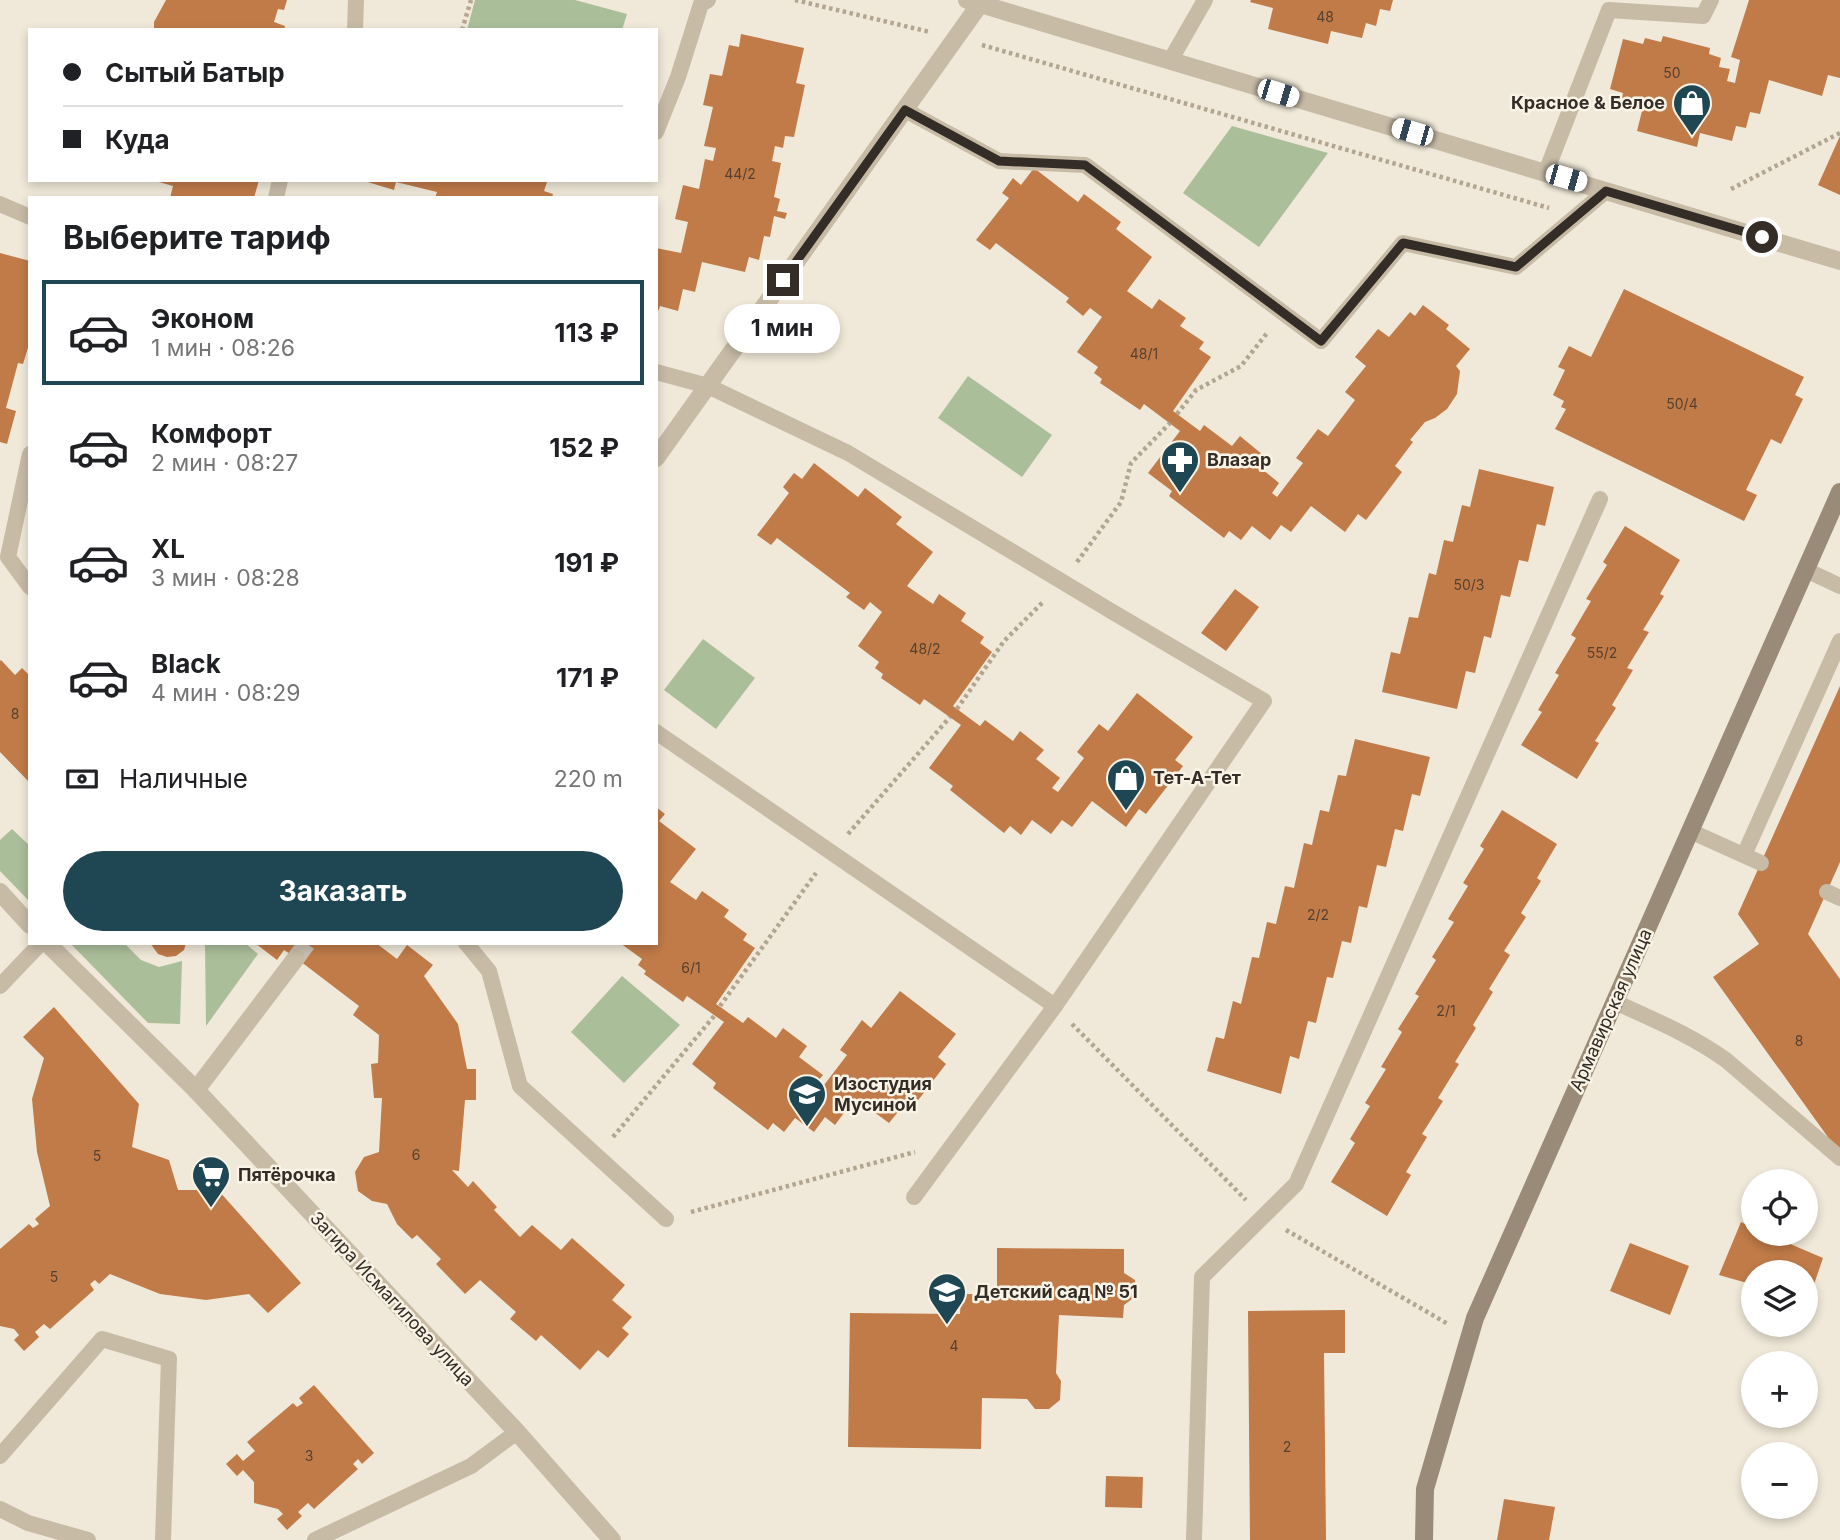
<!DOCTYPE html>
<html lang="ru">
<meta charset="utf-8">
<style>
:root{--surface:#fff;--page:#f2f2f2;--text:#202124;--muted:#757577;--line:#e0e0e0;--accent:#1f4653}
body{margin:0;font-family:Inter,sans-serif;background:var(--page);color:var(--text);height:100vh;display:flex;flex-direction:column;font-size:26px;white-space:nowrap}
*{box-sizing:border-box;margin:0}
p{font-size:23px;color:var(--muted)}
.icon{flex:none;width:38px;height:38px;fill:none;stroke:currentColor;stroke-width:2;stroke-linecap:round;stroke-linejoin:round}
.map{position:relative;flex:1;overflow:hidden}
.details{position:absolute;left:28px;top:196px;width:630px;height:749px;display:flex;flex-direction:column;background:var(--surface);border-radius:0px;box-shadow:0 4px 10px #0003}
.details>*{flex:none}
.banner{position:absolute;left:28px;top:28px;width:630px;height:154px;border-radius:0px;box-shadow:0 4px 10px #0003;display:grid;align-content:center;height:154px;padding:0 35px;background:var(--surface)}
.controls{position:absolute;left:1741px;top:1169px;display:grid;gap:14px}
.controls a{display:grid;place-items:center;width:77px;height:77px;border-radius:50%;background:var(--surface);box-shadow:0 4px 10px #0003;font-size:35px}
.end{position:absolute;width:32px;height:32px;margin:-16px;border:9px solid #342d27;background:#fff;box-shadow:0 0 0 4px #fff}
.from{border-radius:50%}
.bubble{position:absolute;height:49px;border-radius:24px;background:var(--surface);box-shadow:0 4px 10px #0003;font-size:23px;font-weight:700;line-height:49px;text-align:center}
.car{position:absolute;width:21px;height:42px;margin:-21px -10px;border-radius:9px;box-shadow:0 0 5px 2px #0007;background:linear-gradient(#fff 24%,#345 0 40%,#fff 0 76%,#345 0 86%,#fff 0)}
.banner b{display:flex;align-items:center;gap:24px;height:66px;font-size:26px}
.banner b+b{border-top:2px solid var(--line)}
.banner i{width:18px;height:18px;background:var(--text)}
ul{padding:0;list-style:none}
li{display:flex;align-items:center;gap:21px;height:105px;margin:0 14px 10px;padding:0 21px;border:4px solid transparent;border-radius:0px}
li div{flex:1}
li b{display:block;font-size:26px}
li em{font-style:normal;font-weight:700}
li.selected{border-color:var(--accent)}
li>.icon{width:63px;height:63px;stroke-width:1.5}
h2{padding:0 35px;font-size:32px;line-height:84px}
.pay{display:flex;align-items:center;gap:18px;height:77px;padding:0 35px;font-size:26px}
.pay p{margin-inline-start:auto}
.button{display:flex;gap:14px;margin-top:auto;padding:14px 35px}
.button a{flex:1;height:80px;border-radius:42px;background:var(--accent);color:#fff;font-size:28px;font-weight:700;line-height:80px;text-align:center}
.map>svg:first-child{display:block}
</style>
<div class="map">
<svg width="1840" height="1540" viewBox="0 0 1840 1540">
<rect width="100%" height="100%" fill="#f0e9d9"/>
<g fill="#abbe9a">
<polygon points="475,0 575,0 627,14 622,30 467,30"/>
<polygon points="1232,126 1328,153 1259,247 1183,193"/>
<polygon points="968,376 1052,435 1022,477 938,418"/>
<polygon points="703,639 755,678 716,729 664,690"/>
<polygon points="12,829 30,846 30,902 0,871 0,840"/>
<polygon points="70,943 124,943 141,960 159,967 182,961 180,1024 148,1023"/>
<polygon points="228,943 245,943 258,954 206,1026 205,945"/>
<polygon points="622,976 680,1025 624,1083 571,1032"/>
</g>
<g fill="#c07b48">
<polygon points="166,0 287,0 284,10 278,9 274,22 285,26 284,30 154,30 154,22"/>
<polygon points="1251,0 1393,0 1390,11 1380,9 1376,26 1366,23 1362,38 1331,31 1328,44 1268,29 1273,8 1250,2"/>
<polygon points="1749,0 1840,0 1840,78 1828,75 1822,96 1769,80 1760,114 1750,112 1746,128 1736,126 1732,141 1700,133 1697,147 1637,131 1642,111 1620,105 1623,93 1610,89 1623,39 1643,44 1645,38 1661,42 1663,36 1710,48 1709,54 1721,58 1719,67 1730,69 1727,81 1735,83 1740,60 1731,57"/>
<polygon points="741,34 804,48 796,83 805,85 794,137 785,136 783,148 775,146 772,161 781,163 774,197 780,199 777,211 787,213 785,219 774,216 770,237 764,236 759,260 749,257 745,272 702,262 695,292 683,289 678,311 660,306 656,317 656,248 681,253 688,222 675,219 683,185 699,189 705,159 713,161 716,148 704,146 713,107 703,105 710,74 722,76 729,45 739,47"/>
<polygon points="1840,136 1840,195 1818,185"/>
<polygon points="1034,168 1078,202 1084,194 1121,222 1116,229 1152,257 1127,291 1152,309 1159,299 1186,318 1180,326 1204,342 1199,349 1211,357 1173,411 1200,431 1204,425 1232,446 1240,436 1263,455 1256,464 1279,483 1272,493 1277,497 1303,463 1296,458 1318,429 1328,436 1355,400 1345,392 1366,366 1355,357 1378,329 1389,337 1410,312 1415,316 1423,305 1449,325 1446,329 1470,349 1456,366 1460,371 1457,394 1447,409 1435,418 1425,422 1410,440 1413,442 1395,466 1402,472 1366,520 1358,514 1345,532 1311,506 1291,532 1281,525 1270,540 1252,526 1241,540 1229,531 1224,538 1169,496 1172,491 1148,473 1180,431 1144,404 1140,410 1100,383 1102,379 1094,373 1098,367 1077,352 1102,317 1090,308 1083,316 1066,302 1069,298 996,243 990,250 976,240 1009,198 1002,193 1013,178 1021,185"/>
<polygon points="160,180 259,180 254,198 170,198 173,186 159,182"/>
<polygon points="361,180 538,180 547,182 544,191 553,194 552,198 435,198 437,192 396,182 394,190"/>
<polygon points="0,253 30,261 30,341 23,364 18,363 6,408 16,411 7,444 0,442"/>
<polygon points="1624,289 1804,377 1795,395 1803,399 1781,444 1771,439 1746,490 1757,495 1744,521 1555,429 1566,409 1561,407 1564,401 1553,395 1565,370 1558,367 1569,346 1591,357"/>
<polygon points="814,463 858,497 865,488 902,517 896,524 933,552 907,586 933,604 939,594 966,613 961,621 984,637 980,643 992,652 953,706 980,726 985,720 1013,741 1020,731 1044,750 1036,759 1060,778 1052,788 1058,792 1084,758 1077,752 1099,724 1108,731 1137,693 1193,737 1175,760 1183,766 1146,814 1139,809 1126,827 1092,801 1072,827 1062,820 1051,834 1032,820 1021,835 1010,826 1004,833 950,790 953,786 929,768 961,725 924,699 920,705 881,678 883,674 875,668 879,662 858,646 882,612 870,602 864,610 846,597 850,593 777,538 771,545 757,535 789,493 783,487 794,473 802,479"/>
<polygon points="1479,469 1554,487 1545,526 1537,524 1528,562 1519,560 1510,597 1501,595 1491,638 1484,636 1475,673 1466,671 1457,709 1382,692 1391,652 1400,654 1409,617 1418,618 1429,573 1436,575 1444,540 1453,542 1462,505 1470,507"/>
<polygon points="1625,526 1680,560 1660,594 1664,596 1643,630 1649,632 1627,668 1633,670 1612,705 1616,708 1595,741 1599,743 1577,779 1521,745 1542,712 1538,710 1559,675 1555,673 1576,638 1571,635 1591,601 1586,599 1607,565 1603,562"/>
<polygon points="1235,589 1259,607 1226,651 1201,633"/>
<polygon points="1,660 15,675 22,668 30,676 30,783 0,752 0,661"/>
<polygon points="1840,686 1840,862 1808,934 1840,979 1840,1154 1713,977 1759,944 1738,914"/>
<polygon points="1355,739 1430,757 1420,796 1412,794 1403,831 1395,829 1386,867 1377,865 1367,908 1359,906 1351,943 1342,941 1333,978 1327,977 1316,1023 1308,1021 1299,1059 1290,1056 1281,1094 1207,1071 1216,1037 1224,1039 1233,1001 1241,1004 1252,957 1259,958 1267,922 1276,924 1285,886 1294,888 1304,843 1312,845 1320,810 1329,812 1338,775 1346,776"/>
<polygon points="656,807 665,814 659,821 696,849 670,882 696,900 702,891 729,910 724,917 747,934 743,940 755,948 716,1004 743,1023 748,1017 776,1038 783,1028 807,1046 799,1057 823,1075 815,1085 821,1089 847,1055 840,1050 862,1020 871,1028 900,991 956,1034 938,1057 946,1064 909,1112 902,1107 889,1123 855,1098 835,1125 825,1117 814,1132 795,1118 784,1132 773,1123 768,1130 713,1088 716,1083 692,1064 724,1022 687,996 683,1002 644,974 646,971 638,965 642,959 620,943 656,943"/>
<polygon points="1502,810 1557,844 1537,878 1541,881 1521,913 1526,917 1504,951 1510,955 1489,989 1493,992 1473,1025 1476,1028 1455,1062 1459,1064 1438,1098 1443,1101 1422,1134 1427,1137 1406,1172 1411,1175 1387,1216 1331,1182 1355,1143 1350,1139 1370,1106 1365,1103 1386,1069 1381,1067 1402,1032 1398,1029 1419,996 1415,994 1436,960 1432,957 1454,922 1448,919 1468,886 1463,883 1484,849 1480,846"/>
<polygon points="150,943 186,943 184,950 176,956 167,957 158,954"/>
<polygon points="255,943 376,943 397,959 407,945 433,965 424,976 458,1024 467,1069 476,1069 476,1100 465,1100 459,1171 452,1170 468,1187 473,1181 497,1207 494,1210 520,1237 532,1225 561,1250 572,1238 625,1285 612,1300 632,1317 622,1328 629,1334 608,1358 598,1350 580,1370 541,1335 536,1341 510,1319 516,1312 480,1280 465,1294 436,1264 441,1259 417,1235 412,1239 397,1224 387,1204 372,1201 358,1191 355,1172 364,1157 379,1152 382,1098 374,1098 371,1064 378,1063 379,1035 353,1015 359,1006 296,958 284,950 277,960"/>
<polygon points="54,1007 139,1104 132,1147 169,1160 178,1190 218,1190 301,1283 268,1313 249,1294 206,1300 160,1294 110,1274 99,1284 95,1280 90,1284 94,1290 50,1329 44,1324 35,1332 39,1337 24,1351 14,1340 19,1335 14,1329 0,1326 0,1249 29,1224 33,1228 39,1224 35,1219 50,1206 37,1152 32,1099 44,1058 23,1037"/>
<polygon points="1741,1222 1754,1228 1754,1234 1767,1234 1823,1258 1808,1302 1806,1301 1806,1272 1754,1272 1754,1285 1719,1275"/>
<polygon points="1630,1243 1689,1266 1670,1315 1610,1291"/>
<polygon points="997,1248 1124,1249 1124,1273 1135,1280 1136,1296 1124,1305 1123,1318 1059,1315 1056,1373 1061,1381 1060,1400 1049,1409 1035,1409 1027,1399 982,1398 981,1449 848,1447 850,1313 960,1314 961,1294 997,1294"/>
<polygon points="1345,1310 1345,1353 1324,1353 1326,1540 1250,1540 1248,1311"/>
<polygon points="314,1385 374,1453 362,1464 358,1459 353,1464 358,1469 314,1509 308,1503 298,1512 302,1516 287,1530 277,1519 283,1514 278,1509 254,1503 254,1482 243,1470 237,1476 226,1464 237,1454 243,1461 255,1451 247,1442 293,1403 297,1407 303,1403 299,1398"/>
<polygon points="1106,1476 1143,1477 1142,1508 1105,1507"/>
<polygon points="1504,1499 1555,1507 1549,1540 1497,1540"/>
</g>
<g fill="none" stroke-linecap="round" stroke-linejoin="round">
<polyline stroke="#cac3b5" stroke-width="18" stroke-dasharray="18 9" stroke-linecap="butt" points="296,958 307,943"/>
<g stroke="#b3a691" stroke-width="4.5" stroke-dasharray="3.5 3.5" stroke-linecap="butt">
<polyline points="795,0 930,32"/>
<polyline points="462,30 471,0"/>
<polyline points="982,45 1549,208"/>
<polyline points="1731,189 1840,133"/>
<polyline points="1177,414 1196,390 1241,366 1268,332"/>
<polyline points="1077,562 1121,502 1131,463 1170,423"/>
<polyline points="957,709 1004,641 1044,601"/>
<polyline points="848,834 950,717"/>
<polyline points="720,1006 816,873"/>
<polyline points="1072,1024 1246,1200"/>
<polyline points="613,1137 715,1015"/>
<polyline points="691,1212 915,1152"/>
<polyline points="1286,1230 1448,1324"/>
</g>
<g stroke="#c7bba6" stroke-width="16">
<polyline points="355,30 356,0"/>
<polyline points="1170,61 1205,0"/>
<polyline points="905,110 999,161 1085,165 1321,341 1403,243 1516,267 1606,191"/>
<polyline points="656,132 678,77 701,4 708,0"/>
<polyline points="1546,172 1609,10 1703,16 1711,0"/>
<polyline points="276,198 280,180"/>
<polyline points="0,204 30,217"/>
<polyline points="656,372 708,386 848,453 1111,611 1264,701 1055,1006 914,1197"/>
<polyline points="30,454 8,557 30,587"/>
<polyline points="1806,570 1840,586"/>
<polyline points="656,732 1055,1006"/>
<polyline points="1690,831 1761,863"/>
<polyline points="1744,855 1840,641"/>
<polyline points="1827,892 1840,898"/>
<polyline points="466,943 489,971 520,1086 666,1219"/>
<polyline points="0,986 41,943"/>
<path d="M 1615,1002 C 1654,1020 1691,1035 1726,1060 L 1840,1158"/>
<polyline points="0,1456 102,1339 169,1359 163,1540"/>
<polyline points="0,1509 28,1523 88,1540"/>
<polyline points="315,1540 471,1466 517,1432"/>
<polyline points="1194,1540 1202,1277 1296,1184 1600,499"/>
</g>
<g stroke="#c7bba6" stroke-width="18">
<polyline points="967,0 1840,261"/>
<polyline points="656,458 980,4"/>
<polyline points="0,892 30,925"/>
<polyline points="47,943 196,1090 517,1432 612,1540"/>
<polyline points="196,1090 296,958"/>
</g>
<polyline stroke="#9a8b78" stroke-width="18" points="1424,1540 1425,1489 1475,1318 1840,492"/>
</g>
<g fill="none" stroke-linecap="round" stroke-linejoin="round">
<polyline stroke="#342d27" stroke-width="9" points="783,280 905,110 999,161 1085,165 1321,341 1403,243 1516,267 1606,191 1762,237"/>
</g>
<defs>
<symbol id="shop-pin" viewBox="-11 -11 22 30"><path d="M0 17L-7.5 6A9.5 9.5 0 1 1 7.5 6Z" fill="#1f4653" stroke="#f8f3e5"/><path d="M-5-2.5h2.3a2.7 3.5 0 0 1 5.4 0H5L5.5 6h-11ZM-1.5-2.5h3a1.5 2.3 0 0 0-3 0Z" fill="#fff"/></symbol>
<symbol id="pharmacy-pin" viewBox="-11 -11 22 30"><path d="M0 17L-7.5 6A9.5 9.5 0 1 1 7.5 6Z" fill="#1f4653" stroke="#f8f3e5"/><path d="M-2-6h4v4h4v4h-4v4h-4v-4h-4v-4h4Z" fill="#fff"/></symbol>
<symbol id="school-pin" viewBox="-11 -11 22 30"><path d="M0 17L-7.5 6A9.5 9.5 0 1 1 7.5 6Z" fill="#1f4653" stroke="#f8f3e5"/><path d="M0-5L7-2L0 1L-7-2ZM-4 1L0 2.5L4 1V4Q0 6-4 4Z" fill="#fff"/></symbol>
<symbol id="supermarket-pin" viewBox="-11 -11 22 30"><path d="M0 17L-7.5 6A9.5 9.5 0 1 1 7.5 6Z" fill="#1f4653" stroke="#f8f3e5"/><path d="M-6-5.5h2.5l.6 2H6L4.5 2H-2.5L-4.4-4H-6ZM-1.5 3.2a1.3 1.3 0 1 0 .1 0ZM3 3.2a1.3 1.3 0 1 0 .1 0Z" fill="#fff"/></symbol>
</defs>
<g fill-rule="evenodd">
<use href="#shop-pin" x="1670" y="81" width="44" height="60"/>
<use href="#pharmacy-pin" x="1158" y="438" width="44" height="60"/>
<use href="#shop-pin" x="1104" y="756" width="44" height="60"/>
<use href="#school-pin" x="785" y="1072" width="44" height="60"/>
<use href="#supermarket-pin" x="189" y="1153" width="44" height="60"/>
<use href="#school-pin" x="925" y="1270" width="44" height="60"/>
</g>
<g text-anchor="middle" stroke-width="5" stroke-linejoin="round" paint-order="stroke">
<g font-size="14" fill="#57402f">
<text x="1325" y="22">48</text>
<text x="1672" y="78">50</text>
<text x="740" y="179">44/2</text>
<text x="1144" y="359">48/1</text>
<text x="1682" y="409">50/4</text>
<text x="1469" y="590">50/3</text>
<text x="925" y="654">48/2</text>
<text x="1602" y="658">55/2</text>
<text x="15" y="719">8</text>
<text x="1318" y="920">2/2</text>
<text x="691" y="973">6/1</text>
<text x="1446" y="1016">2/1</text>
<text x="1799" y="1046">8</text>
<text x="416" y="1160">6</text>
<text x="97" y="1161">5</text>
<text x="54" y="1282">5</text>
<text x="954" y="1351">4</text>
<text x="1287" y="1452">2</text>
<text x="309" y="1461">3</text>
</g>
<g font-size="18" font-weight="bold" fill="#342d27" stroke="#f8f3e5" text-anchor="start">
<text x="1665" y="109" text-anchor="end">Красное &amp; Белое</text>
<text x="1207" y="466">Влазар</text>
<text x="1153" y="784">Тет-А-Тет</text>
<text x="834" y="1090">Изостудия<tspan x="834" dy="21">Мусиной</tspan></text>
<text x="238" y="1181">Пятёрочка</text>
<text x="974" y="1298">Детский сад № 51</text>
</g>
<g font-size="18" fill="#342d27" stroke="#f8f3e5">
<text transform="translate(1611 1010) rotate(-66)" y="6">Армавирская улица</text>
<text transform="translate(392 1299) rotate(47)" y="6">Загира Исмагилова улица</text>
</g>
</g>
</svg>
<div class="controls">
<a><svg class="icon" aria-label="locate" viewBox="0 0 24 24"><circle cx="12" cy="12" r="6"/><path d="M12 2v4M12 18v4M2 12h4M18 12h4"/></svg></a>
<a><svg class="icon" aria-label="layers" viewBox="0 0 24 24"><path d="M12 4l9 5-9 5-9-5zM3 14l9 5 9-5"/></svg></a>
<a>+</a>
<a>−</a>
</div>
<i class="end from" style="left:1762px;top:237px"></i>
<i class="end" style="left:783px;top:280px"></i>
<div class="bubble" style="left:724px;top:304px;width:116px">1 мин</div>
<i class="car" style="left:1278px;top:93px;rotate:107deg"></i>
<i class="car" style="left:1412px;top:132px;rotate:286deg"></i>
<i class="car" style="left:1566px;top:178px;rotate:106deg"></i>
<div class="banner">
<b><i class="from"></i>Сытый Батыр</b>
<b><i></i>Куда</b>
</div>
<section class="details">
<h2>Выберите тариф</h2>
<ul>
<li class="selected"><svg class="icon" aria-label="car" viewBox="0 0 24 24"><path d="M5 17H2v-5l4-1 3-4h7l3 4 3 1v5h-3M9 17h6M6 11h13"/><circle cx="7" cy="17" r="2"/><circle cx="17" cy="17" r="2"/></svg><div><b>Эконом</b><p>1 мин · 08:26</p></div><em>113 ₽</em></li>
<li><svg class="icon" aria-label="car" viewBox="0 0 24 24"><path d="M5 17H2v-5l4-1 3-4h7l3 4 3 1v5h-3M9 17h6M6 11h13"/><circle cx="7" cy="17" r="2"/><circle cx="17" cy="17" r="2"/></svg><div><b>Комфорт</b><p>2 мин · 08:27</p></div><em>152 ₽</em></li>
<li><svg class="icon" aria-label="car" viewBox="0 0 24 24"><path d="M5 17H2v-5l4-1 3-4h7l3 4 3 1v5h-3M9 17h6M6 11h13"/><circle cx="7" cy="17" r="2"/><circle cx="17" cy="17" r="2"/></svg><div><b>XL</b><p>3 мин · 08:28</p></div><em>191 ₽</em></li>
<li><svg class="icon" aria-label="car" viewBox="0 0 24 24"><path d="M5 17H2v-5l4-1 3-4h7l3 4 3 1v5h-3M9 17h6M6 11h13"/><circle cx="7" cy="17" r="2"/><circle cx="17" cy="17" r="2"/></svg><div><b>Black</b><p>4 мин · 08:29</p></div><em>171 ₽</em></li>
</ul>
<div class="pay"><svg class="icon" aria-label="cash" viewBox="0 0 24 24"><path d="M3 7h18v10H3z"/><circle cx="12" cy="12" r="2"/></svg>Наличные<p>220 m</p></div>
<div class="button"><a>Заказать</a></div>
</section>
</div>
